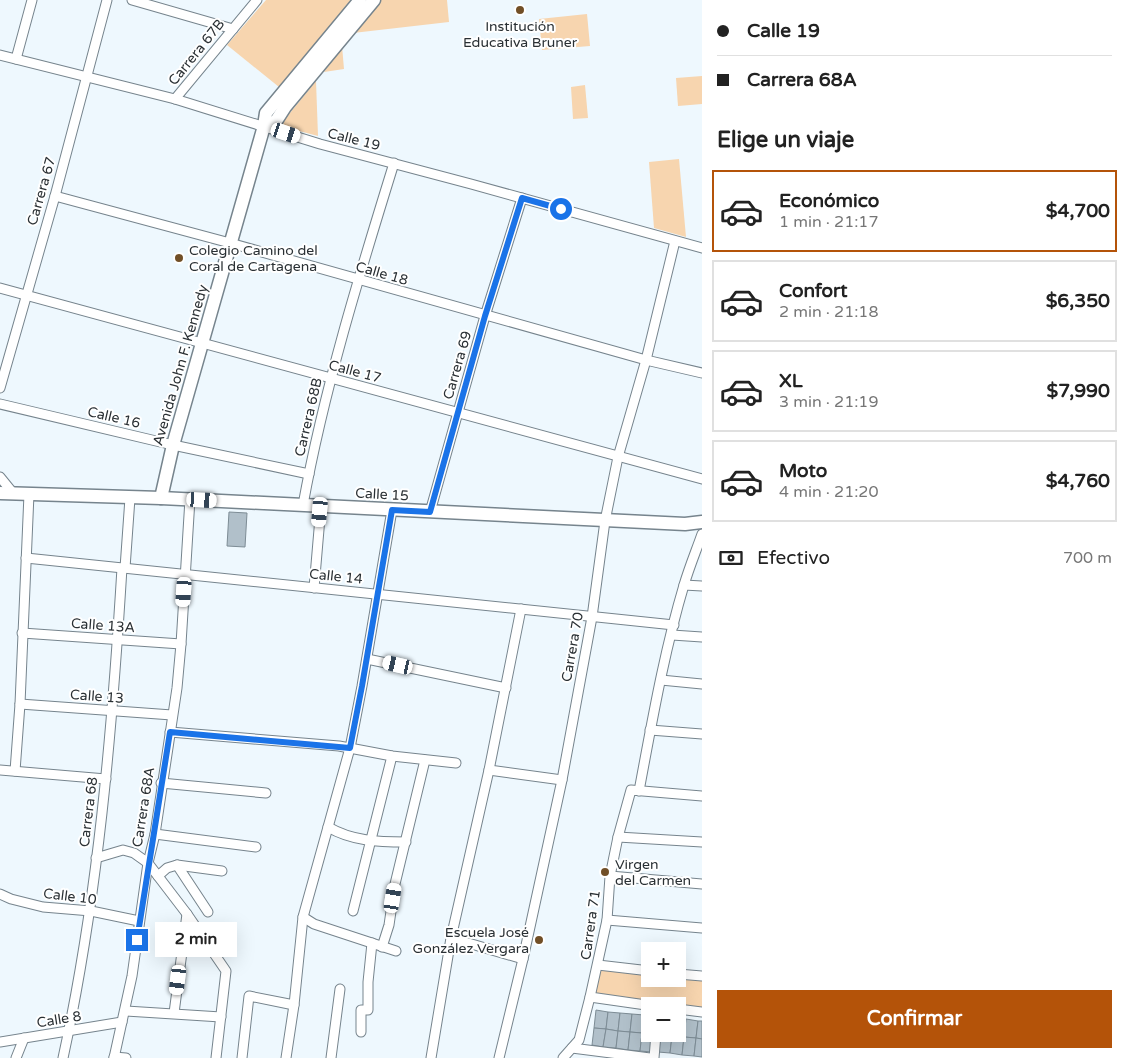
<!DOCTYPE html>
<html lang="es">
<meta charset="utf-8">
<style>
:root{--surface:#fff;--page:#f6f6f6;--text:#222;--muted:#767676;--line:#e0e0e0;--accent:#b45309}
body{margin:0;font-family:"Varela Round",sans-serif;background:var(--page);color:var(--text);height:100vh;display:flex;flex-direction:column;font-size:19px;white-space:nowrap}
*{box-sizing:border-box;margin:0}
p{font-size:16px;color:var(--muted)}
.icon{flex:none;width:28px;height:28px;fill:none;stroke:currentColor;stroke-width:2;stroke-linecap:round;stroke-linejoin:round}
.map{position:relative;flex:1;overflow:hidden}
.sheet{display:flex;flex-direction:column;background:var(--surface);width:425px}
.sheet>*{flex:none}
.guide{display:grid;align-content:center;height:110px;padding:0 15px;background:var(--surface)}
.fabs{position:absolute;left:641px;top:942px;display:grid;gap:10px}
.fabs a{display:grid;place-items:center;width:45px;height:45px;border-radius:0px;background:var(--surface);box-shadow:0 5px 20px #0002;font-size:25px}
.end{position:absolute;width:22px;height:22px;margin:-11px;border:6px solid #1a73e8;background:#fff;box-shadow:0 0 0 2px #fff}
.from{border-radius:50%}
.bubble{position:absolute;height:35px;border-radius:0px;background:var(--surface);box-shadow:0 5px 20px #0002;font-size:16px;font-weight:700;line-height:35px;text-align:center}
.car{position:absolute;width:15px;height:30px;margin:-15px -8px;border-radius:6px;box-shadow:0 0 4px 1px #0007;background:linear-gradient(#fff 24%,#345 0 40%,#fff 0 76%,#345 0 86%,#fff 0)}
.guide b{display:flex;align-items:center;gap:18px;height:48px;font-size:19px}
.guide b+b{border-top:1px solid var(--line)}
.guide i{width:12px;height:12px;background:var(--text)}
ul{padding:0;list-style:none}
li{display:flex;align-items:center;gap:15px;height:82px;margin:0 10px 8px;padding:0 5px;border:2px solid var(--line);border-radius:0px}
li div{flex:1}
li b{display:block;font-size:19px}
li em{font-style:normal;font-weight:700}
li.selected{border-color:var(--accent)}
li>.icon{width:45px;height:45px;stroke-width:1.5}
h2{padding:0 15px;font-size:22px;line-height:60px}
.pay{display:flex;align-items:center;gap:12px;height:55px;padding:0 15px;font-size:19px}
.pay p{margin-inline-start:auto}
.action{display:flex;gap:10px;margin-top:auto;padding:10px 15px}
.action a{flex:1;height:58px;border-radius:0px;background:var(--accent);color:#fff;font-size:20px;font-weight:700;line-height:58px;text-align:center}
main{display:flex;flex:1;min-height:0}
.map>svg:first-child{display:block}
</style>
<main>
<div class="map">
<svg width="702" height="1058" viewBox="0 0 702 1058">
<rect width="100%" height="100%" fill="#eef8fe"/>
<g fill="#f7d5af">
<polygon points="266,0 352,0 279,87 227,45"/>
<polygon points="381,0 447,0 449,22 353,33"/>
<polygon points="587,14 590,46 542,50 539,19"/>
<polygon points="342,46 344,69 324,72"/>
<polygon points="702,76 702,104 678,106 676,78"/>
<polygon points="316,81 318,136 284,127 283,122 285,119"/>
<polygon points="585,85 588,118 573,119 571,87"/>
<polygon points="679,159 686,237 654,228 649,162"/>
<polygon points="600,969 650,975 650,979 678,978 702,981 702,1009 593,996"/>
</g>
<g fill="#b1c0ca" stroke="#7d8c95">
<polygon points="229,512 247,513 245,547 227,546"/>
<polygon points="596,1010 608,1012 606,1029 594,1028"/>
<polygon points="608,1012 620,1013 618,1031 606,1029"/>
<polygon points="620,1013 632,1014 630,1032 618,1031"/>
<polygon points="632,1014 644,1015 642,1033 630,1032"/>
<polygon points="644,1015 650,1016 650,1034 654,1034 642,1033"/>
<polygon points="678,1018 686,1019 684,1037 672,1036 672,1034 678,1034"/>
<polygon points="686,1019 698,1021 696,1038 684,1037"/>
<polygon points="698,1021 702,1021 702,1039 696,1038"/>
<polygon points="594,1028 606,1029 603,1047 592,1045"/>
<polygon points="606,1029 618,1031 616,1048 603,1047"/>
<polygon points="618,1031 630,1032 628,1050 616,1048"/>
<polygon points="630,1032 642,1033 640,1051 628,1050"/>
<polygon points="642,1033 654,1034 652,1052 640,1051"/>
<polygon points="660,1034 672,1036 670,1053 658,1052"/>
<polygon points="672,1036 684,1037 682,1055 670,1053"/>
<polygon points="684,1037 696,1038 694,1056 682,1055"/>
<polygon points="696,1038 702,1039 702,1057 694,1056"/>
</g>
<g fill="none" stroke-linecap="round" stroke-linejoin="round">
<defs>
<g id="street">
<polyline points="132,0 233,29"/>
<polyline points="0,55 175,99 320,144 471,184 702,248"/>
<polyline points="16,59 32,0"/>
<polyline points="175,99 257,0"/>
<polyline points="55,196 230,243 646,360 702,373"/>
<polyline points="0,288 702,479"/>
<polyline points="0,388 55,196 107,0"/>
<polyline points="0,404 173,445 309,474"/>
<polyline points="0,477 13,493"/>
<path d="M 303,505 C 324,389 359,276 394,163"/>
<polyline points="430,512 485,316 522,198"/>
<polyline points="26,558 674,625"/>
<polyline points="125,568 130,498"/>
<polyline points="684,585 702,586"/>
<polyline points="314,588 321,506"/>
<polyline points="22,633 181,644"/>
<polyline points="672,635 702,637"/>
<polyline points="367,659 506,688"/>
<polyline points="661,680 702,684"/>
<polyline points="20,704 172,715"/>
<polyline points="650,730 702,734"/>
<polyline points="170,732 339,746 392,756 456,763"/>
<polyline points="0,770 106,779"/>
<polyline points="489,770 562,780"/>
<polyline points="15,771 20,704 29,494"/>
<polyline points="161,783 266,793"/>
<path d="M 639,791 C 652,722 664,652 684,585 C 689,568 696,551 702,534"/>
<path d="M 328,827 C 352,841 378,842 406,842"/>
<polyline points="155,834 256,847"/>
<polyline points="618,837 702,842"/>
<polyline points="96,858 123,850 134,853 148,863 187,914 226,971 216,1058"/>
<polyline points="177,865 208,912"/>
<polyline points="158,876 167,868 177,865 222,871"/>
<polyline points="610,876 702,884"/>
<polyline points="0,894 11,899 43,907 91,911 139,921"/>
<polyline points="353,911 392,756"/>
<polyline points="303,917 314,924 396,951"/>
<polyline points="607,920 702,928"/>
<polyline points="451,938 523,959"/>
<polyline points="382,947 389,925 395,884 425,760"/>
<polyline points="598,965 650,971"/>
<polyline points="678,974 702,976"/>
<polyline points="590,997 653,1006"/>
<polyline points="678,1009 702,1012"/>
<polyline points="126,1011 221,1017"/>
<polyline points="174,1013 187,914"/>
<polyline points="361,1032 361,1010 368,1010 368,982 372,943"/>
<polyline points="0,1042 122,1022"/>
<polyline points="572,1048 650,1058"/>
<polyline points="114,1057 126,1058"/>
<polyline points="16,1058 24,1038"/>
<path d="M 63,1058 C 98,897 112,732 122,568"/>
<polyline points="114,1058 132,976 148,863 155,834 177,688 181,644 190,499"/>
<polyline points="242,1058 249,996 294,1005"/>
<polyline points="286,1058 294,1005 303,917 350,748 362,686 392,510"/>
<polyline points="331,1058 340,989"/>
<polyline points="431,1058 451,938 489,770 521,609"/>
<polyline points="499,1058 523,959 562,780 592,617 605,521 618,457 646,360 675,241"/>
<polyline points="563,1058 579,1040 590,997 607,920 610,876 618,837 631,790 702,796"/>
<polyline points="654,1058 656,1034"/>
</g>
<g id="secondary">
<polyline points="264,126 276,121 285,107 374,0"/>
<polyline points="0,493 161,498 685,524 702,522"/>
<polyline points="161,498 173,445 264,126 266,113 360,0"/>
</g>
</defs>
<use href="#street" stroke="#76848d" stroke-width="11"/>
<use href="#secondary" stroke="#76848d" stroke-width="15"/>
<use href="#street" stroke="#fff" stroke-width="9"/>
<use href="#secondary" stroke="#fff" stroke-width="12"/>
</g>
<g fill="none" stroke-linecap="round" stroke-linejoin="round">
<polyline stroke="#1a73e8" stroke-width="6" points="137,940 170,732 350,748 362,686 392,510 430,512 485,316 522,198 561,209"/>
</g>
<g fill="#714f27" stroke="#fff" stroke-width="2">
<circle cx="520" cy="10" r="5"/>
<circle cx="179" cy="258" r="5"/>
<circle cx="605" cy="872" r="5"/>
<circle cx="539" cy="940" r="5"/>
</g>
<g text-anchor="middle" stroke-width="4" stroke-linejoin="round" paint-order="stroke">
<g font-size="14" fill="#2a3034" stroke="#fff" text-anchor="start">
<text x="520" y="31" text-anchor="middle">Institución<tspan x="520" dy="16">Educativa Bruner</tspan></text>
<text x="189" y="255">Colegio Camino del<tspan x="189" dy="16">Coral de Cartagena</tspan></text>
<text x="615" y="869">Virgen<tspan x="615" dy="16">del Carmen</tspan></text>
<text x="529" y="937" text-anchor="end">Escuela José<tspan x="529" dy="16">González Vergara</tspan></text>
</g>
<g font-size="14" fill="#2a3034" stroke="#fff">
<text transform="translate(196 52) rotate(-51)" y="5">Carrera 67B</text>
<text transform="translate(354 139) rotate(14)" y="5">Calle 19</text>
<text transform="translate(41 191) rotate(-74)" y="5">Carrera 67</text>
<text transform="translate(382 273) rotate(16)" y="5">Calle 18</text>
<text transform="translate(180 365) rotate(-74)" y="5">Avenida John F. Kennedy</text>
<text transform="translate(457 365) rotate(-74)" y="5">Carrera 69</text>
<text transform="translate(355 371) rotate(15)" y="5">Calle 17</text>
<text transform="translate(114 417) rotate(13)" y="5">Calle 16</text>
<text transform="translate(308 417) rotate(-77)" y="5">Carrera 68B</text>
<text transform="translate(382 494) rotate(3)" y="5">Calle 15</text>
<text transform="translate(336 576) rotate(6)" y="5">Calle 14</text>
<text transform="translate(103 625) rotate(4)" y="5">Calle 13A</text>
<text transform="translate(572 647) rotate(-80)" y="5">Carrera 70</text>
<text transform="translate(97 696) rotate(4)" y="5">Calle 13</text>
<text transform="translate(143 807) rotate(-81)" y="5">Carrera 68A</text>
<text transform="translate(88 812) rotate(-83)" y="5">Carrera 68</text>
<text transform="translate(70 896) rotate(7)" y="5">Calle 10</text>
<text transform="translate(590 925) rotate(-82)" y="5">Carrera 71</text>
<text transform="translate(59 1019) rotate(-9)" y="5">Calle 8</text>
</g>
</g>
</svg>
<div class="fabs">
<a>+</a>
<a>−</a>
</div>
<i class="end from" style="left:561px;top:209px"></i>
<i class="end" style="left:137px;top:940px"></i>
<div class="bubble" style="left:155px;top:922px;width:82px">2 min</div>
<i class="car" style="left:286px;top:133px;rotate:108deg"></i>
<i class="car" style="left:202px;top:500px;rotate:93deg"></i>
<i class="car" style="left:320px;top:512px;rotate:185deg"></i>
<i class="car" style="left:184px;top:592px;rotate:184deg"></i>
<i class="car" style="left:398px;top:665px;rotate:283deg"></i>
<i class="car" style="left:393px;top:898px;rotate:9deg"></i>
<i class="car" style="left:178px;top:980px;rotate:187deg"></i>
</div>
<section class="sheet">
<div class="guide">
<b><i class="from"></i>Calle 19</b>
<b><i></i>Carrera 68A</b>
</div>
<h2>Elige un viaje</h2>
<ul>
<li class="selected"><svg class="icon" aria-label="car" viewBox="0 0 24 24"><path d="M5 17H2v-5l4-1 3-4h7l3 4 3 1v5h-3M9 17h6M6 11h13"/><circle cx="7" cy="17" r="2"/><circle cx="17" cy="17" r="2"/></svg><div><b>Económico</b><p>1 min · 21:17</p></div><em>$4,700</em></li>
<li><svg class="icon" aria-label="car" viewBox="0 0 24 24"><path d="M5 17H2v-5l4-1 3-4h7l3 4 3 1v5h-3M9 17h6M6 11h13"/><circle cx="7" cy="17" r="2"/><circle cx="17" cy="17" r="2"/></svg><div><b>Confort</b><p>2 min · 21:18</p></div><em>$6,350</em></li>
<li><svg class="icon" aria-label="car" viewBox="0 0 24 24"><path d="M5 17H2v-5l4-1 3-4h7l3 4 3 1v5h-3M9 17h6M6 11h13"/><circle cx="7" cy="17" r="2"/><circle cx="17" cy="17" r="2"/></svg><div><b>XL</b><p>3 min · 21:19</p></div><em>$7,990</em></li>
<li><svg class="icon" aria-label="car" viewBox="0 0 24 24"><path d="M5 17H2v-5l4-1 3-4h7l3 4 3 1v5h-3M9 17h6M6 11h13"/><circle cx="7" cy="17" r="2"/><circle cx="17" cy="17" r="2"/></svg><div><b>Moto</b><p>4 min · 21:20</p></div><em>$4,760</em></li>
</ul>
<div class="pay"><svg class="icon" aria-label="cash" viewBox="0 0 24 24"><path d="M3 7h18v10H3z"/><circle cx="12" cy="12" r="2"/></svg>Efectivo<p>700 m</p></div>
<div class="action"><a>Confirmar</a></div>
</section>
</main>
